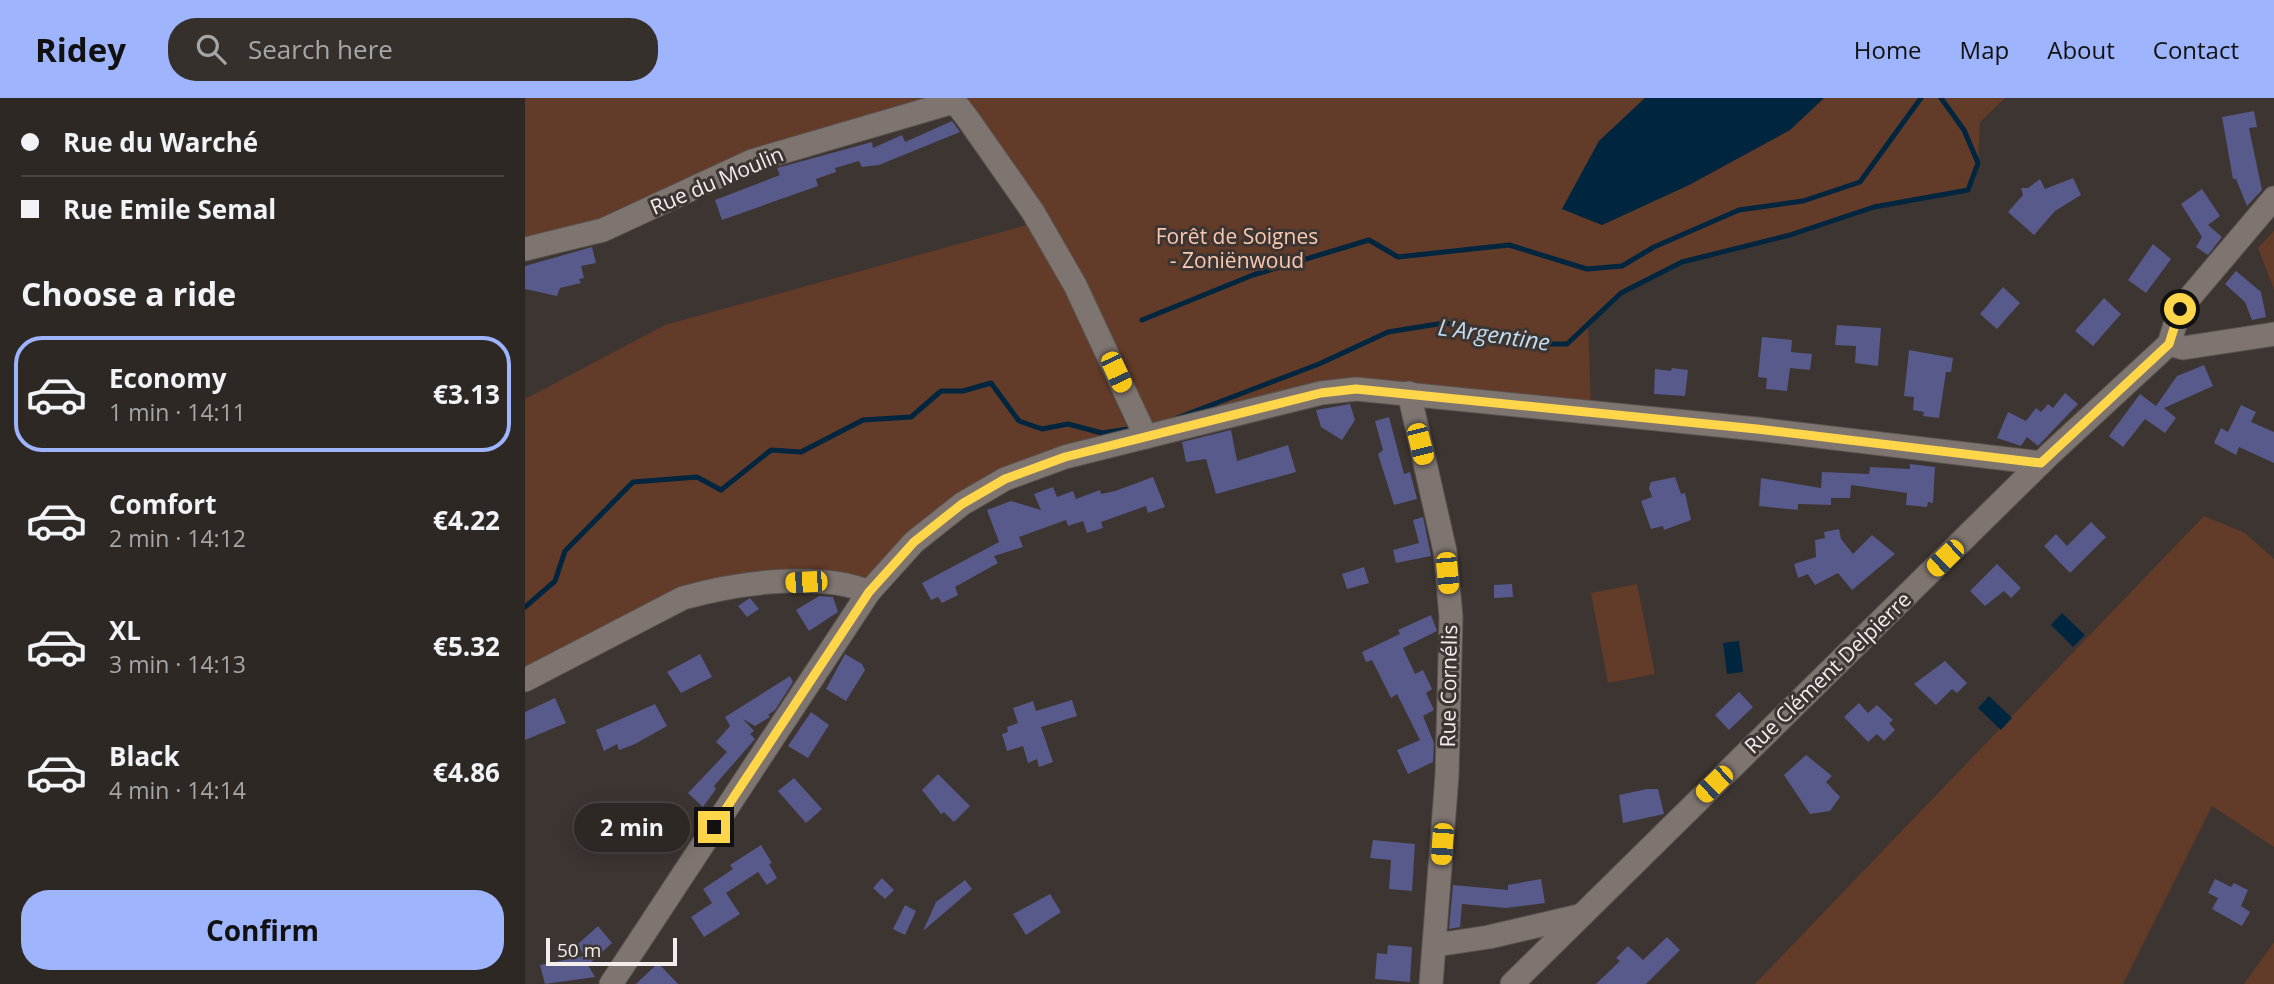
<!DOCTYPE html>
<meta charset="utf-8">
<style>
:root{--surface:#2e2825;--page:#36302d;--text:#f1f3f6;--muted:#a7a6a7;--line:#494442;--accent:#9eb4fd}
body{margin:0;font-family:"Open Sans",sans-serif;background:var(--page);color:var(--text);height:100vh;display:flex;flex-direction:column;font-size:26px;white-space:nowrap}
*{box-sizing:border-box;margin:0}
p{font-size:23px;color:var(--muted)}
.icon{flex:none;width:38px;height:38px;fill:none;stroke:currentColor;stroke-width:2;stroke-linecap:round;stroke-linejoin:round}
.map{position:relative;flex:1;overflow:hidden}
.panel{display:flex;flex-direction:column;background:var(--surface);width:525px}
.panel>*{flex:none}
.hud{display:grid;align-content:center;height:154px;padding:0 21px;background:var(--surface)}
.scale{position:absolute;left:21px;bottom:18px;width:131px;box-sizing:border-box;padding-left:7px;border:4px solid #f3eeec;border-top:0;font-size:19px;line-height:24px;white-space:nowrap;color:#f3eeec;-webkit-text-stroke:5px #3d3531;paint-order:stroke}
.end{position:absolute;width:32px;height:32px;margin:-16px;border:9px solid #ffd54a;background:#111;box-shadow:0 0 0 4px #111}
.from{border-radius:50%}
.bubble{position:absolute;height:49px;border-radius:24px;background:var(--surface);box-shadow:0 4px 18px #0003,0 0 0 2px var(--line);font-size:23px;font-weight:700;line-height:49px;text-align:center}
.car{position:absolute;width:21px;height:42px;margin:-21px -10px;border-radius:9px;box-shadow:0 0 5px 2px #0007;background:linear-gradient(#f5c518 24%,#345 0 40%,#f5c518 0 76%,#345 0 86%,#f5c518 0)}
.hud b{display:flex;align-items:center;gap:24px;height:66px;font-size:26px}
.hud b+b{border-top:2px solid var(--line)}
.hud i{width:18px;height:18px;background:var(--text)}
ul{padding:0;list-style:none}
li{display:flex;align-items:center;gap:21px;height:116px;margin:0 14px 10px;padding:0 7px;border:4px solid transparent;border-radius:28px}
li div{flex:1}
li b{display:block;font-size:26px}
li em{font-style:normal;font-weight:700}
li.selected{border-color:var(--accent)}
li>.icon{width:63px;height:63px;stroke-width:1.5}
h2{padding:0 21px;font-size:32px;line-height:84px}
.button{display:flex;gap:14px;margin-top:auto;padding:14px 21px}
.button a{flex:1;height:80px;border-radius:28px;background:var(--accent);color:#111;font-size:28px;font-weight:700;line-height:80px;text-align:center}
header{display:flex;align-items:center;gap:42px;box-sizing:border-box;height:98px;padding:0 35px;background:var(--accent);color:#111}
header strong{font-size:33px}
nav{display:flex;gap:38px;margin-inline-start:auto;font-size:24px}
.search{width:490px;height:63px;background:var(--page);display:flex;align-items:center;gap:18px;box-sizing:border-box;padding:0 24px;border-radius:28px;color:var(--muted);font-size:26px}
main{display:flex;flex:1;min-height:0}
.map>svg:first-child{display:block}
</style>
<header>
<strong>Ridey</strong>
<div class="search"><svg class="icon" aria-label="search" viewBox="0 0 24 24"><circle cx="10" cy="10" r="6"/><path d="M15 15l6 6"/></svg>Search here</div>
<nav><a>Home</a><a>Map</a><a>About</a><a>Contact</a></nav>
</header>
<main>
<section class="panel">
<div class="hud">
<b><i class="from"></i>Rue du Warché</b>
<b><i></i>Rue Emile Semal</b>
</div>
<h2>Choose a ride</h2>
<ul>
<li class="selected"><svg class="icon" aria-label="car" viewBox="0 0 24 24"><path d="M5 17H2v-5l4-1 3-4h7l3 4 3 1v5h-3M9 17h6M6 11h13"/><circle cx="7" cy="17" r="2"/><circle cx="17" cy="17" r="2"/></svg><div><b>Economy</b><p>1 min · 14:11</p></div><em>€3.13</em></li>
<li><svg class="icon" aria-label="car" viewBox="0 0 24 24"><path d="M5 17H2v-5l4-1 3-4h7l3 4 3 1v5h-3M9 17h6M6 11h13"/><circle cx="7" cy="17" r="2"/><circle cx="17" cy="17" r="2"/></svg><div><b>Comfort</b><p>2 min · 14:12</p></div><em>€4.22</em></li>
<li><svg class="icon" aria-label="car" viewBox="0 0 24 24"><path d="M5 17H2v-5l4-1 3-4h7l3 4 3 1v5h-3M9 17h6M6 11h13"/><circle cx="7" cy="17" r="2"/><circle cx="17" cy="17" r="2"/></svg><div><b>XL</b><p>3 min · 14:13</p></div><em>€5.32</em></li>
<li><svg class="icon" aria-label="car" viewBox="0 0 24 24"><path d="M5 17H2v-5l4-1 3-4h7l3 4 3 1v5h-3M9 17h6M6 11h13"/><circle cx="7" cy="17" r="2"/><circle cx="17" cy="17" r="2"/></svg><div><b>Black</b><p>4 min · 14:14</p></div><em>€4.86</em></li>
</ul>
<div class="button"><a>Confirm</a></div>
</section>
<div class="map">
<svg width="1749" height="886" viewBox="0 0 1749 886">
<rect width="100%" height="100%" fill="#3d3531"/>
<g fill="#633b29">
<polygon points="0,0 1120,0 1074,43 1037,111 1077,127 1164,87 1265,32 1299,0 1480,0 1455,24 1453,65 1443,92 1349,109 1265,137 1157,164 1096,195 1063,227 1066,303 886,286 694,312 691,305 625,327 558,180 525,120 436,2 74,125 0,141"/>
<polygon points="502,127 539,190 603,331 578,335 579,341 477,374 342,484 209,480 0,574 0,301 140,227"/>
<polygon points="1749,133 1749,192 1733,150"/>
<polygon points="1679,418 1720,435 1749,461 1749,749 1687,708 1598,886 1230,886"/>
<polygon points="1112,486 1130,576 1083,585 1066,495"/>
<polygon points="1749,844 1749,886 1719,886"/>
</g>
<g fill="#00263f">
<polygon points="1120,0 1299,0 1265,32 1164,87 1077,127 1037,111 1074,43"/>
<polygon points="1537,515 1560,537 1548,549 1526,527"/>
<polygon points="1214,543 1218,574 1202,576 1198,545"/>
<polygon points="1464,598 1487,620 1476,632 1453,610"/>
</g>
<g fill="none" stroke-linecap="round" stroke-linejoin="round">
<g stroke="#00263f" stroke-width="5">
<polyline points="617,222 728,177 844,142 873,159 984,147 1062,171 1097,168 1129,149 1214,112 1278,103 1335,84 1396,0"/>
<polyline points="652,320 794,266 863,234 919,225 970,233 1010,246 1042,246 1096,195 1157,164 1265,137 1349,109 1443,92 1453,65 1439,32 1416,0"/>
<polyline points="0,509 30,483 40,453 108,384 172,379 196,392 246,352 276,354 338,322 386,319 416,293 438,293 466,285 494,323 517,331 543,326 577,335 603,331"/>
</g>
</g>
<g fill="#575a8b">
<polygon points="1729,13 1732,29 1724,30 1737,92 1722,108 1711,81 1708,81 1697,19"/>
<polygon points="427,23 435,34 354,67 337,69 334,63 310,70 311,74 291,81 293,88 197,122 190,102 255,77 252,70 347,44 348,50 377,37 380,44"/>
<polygon points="1548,80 1556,97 1530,113 1509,137 1483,114 1498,97 1496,90 1503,90 1515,81 1520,91"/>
<polygon points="1677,91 1695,118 1683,127 1697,139 1683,157 1671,149 1677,139 1656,106"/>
<polygon points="1628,146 1646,161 1621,195 1603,182"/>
<polygon points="67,149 71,165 56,168 59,180 54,181 56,185 35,190 32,198 0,191 0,168"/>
<polygon points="1711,173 1736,194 1741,219 1727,222 1720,204 1700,186"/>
<polygon points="1478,189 1495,205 1472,231 1455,216"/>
<polygon points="1579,200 1596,216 1568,248 1550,233"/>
<polygon points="1312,227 1356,230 1353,268 1330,265 1331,248 1310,247"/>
<polygon points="1237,239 1267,242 1266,254 1287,256 1285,272 1265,270 1262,293 1241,291 1242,280 1233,279"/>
<polygon points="1384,252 1428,260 1426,274 1421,274 1414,320 1398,318 1399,314 1388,312 1389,299 1379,298"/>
<polygon points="1679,267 1688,288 1639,310 1651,320 1640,335 1620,321 1598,349 1584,338 1615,296 1631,308 1652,278"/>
<polygon points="1147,270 1163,272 1160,298 1129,296 1130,271 1146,273"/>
<polygon points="1540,295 1553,306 1513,348 1502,339 1496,348 1472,340 1483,314 1501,323 1511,310 1516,314 1523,306 1528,310"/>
<polygon points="825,306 830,322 817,342 796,329 791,312"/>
<polygon points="1716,307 1731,314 1726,324 1749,334 1749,365 1714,349 1711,357 1689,345 1696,330 1703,334"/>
<polygon points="864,319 879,376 885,374 892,401 869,407 853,356 858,352 850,323"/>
<polygon points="706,332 712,363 763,347 771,374 691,396 681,361 661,364 657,344"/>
<polygon points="1385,366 1410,369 1408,405 1403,404 1402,409 1381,407 1382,395 1326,387 1325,400 1306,400 1306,407 1273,406 1273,412 1234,408 1236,380 1296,390 1297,374 1344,376 1345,369 1385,371"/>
<polygon points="628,379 640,409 623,415 621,408 576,424 578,430 562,435 558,423 543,428 541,422 494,439 498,449 469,458 473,465 430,489 433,497 417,505 413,499 406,502 397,485 474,444 462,412 486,403 516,412 509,396 528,389 532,399 548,393 551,401 575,392 576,396 590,393"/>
<polygon points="1150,379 1156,396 1160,395 1166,422 1139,432 1138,428 1126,431 1116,403 1127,399 1124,390 1126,384"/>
<polygon points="898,419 906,458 871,465 868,452 894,445 888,422"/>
<polygon points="1566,424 1581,439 1545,475 1519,448 1531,436 1542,448"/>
<polygon points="1314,431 1316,441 1328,456 1347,437 1370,456 1327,492 1313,475 1290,487 1283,476 1273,480 1269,466 1291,459 1290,442 1300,440 1299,434"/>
<polygon points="1472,466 1496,490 1486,500 1479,493 1460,508 1445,493"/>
<polygon points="839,469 844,485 822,491 817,476"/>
<polygon points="987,486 988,499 969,500 969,487"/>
<polygon points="294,498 308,499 313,514 284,533 271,512"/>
<polygon points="225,500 234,511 222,519 213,508"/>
<polygon points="906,517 912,533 878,550 890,576 898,572 907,591 901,595 909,612 898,618 909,645 908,664 883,676 872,652 895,642 872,596 866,600 847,562 841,564 837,554 875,536 873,532"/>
<polygon points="175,556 187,579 156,595 142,574"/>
<polygon points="320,556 337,566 340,572 321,603 301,591"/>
<polygon points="1420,563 1442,585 1432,595 1427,591 1411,607 1389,586"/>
<polygon points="265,578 268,584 250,612 243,617 245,619 230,628 218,621 229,633 225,636 230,641 189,688 191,691 178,709 163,695 202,654 191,644 205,628 200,619"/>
<polygon points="1214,594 1228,609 1204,632 1190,617"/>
<polygon points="30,600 41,625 0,642 0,614"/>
<polygon points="547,602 552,618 516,629 528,664 514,669 512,661 503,665 498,648 482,653 477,636 483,634 482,629 493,625 488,610 508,603 511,613"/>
<polygon points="1334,605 1343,615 1352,607 1368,622 1364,625 1370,632 1359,643 1352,636 1343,644 1319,619"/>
<polygon points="130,606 142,628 110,646 94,652 92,646 79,653 71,632"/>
<polygon points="286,614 304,627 283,660 263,648"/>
<polygon points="1281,657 1307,678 1301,684 1315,699 1305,713 1285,716 1259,677"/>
<polygon points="413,676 445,708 429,724 419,714 416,716 397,692"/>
<polygon points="269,680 297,711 281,725 253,693"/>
<polygon points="1122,691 1133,691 1139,716 1098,725 1094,697"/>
<polygon points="848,742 890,746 887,793 864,791 866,762 845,760"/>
<polygon points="236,747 247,765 244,766 252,780 242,787 233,774 201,795 215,816 179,839 166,819 187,805 178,791 208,771 205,767"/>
<polygon points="357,780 369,792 360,801 348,790"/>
<polygon points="1016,781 1020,805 981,810 937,806 935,829 924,831 928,787 983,792 983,787"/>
<polygon points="1690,781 1706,789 1709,785 1723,792 1716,808 1725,814 1717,828 1687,811 1693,800 1683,795"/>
<polygon points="440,782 447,791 398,833 411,804"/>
<polygon points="525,796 536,814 501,837 488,816"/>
<polygon points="380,807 391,813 380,837 368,831"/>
<polygon points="73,828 87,845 63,867 70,879 20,886 15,867 59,858 53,846"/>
<polygon points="1142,839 1155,852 1121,886 1071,886 1095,863 1091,860 1103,848 1118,862"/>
<polygon points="863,847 887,849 885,884 850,881 852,855 862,856"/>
<polygon points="133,865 153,886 111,886"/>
</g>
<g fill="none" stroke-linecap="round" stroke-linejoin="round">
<defs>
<g id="minor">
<polyline points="0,151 78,132 227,63 425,5 433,8 443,21 508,114 550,187 621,339"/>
<polyline points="1644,246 1655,211 1749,100"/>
<polyline points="1644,246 1658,250 1749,236"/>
<polyline points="884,295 920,453 926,519 922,677 906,886"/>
<path d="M 0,582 L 158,500 C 211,485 294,473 344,494"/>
<polyline points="911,847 964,839 1054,818"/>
<polyline points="86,886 344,494 389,444 437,406 480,381 540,359 796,295 831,291 1232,331 1516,365"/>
<polyline points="987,886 1525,356 1644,246"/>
</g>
</defs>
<use href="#minor" stroke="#5a5350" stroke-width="25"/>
<use href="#minor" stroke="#7e7571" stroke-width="23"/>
</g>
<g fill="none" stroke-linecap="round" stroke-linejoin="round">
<polyline stroke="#ffd54a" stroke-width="9" points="189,729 344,494 389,444 437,406 480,381 540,359 796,295 831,291 1232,331 1516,365 1644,246 1655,211"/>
</g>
<g text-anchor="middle" stroke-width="6" stroke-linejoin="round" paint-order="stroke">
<g font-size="21" fill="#f3eeec" stroke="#3d3531">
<text transform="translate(192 83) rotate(-23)" y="7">Rue du Moulin</text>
<text transform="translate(1303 575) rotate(-44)" y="7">Rue Clément Delpierre</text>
<text transform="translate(924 588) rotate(-89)" y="7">Rue Cornélis</text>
</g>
<g font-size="21" fill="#fbc8b2" stroke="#3d3531">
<text x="712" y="146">Forêt de Soignes<tspan x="712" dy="24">- Zoniënwoud</tspan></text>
</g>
<g font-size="23" font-style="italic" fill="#c0ddf3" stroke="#3d3531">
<text transform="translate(969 237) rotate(8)" y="8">L'Argentine</text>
</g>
</g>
</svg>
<div class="scale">50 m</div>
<i class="end from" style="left:1655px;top:211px"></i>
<i class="end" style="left:189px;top:729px"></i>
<div class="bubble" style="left:49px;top:705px;width:116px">2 min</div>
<i class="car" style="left:591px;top:274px;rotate:155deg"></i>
<i class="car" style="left:895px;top:346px;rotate:166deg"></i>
<i class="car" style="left:1420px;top:460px;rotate:226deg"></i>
<i class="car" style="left:922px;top:475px;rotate:175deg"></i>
<i class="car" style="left:281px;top:484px;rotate:267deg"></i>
<i class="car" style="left:1189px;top:686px;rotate:226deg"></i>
<i class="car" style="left:917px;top:746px;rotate:184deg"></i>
</div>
</main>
